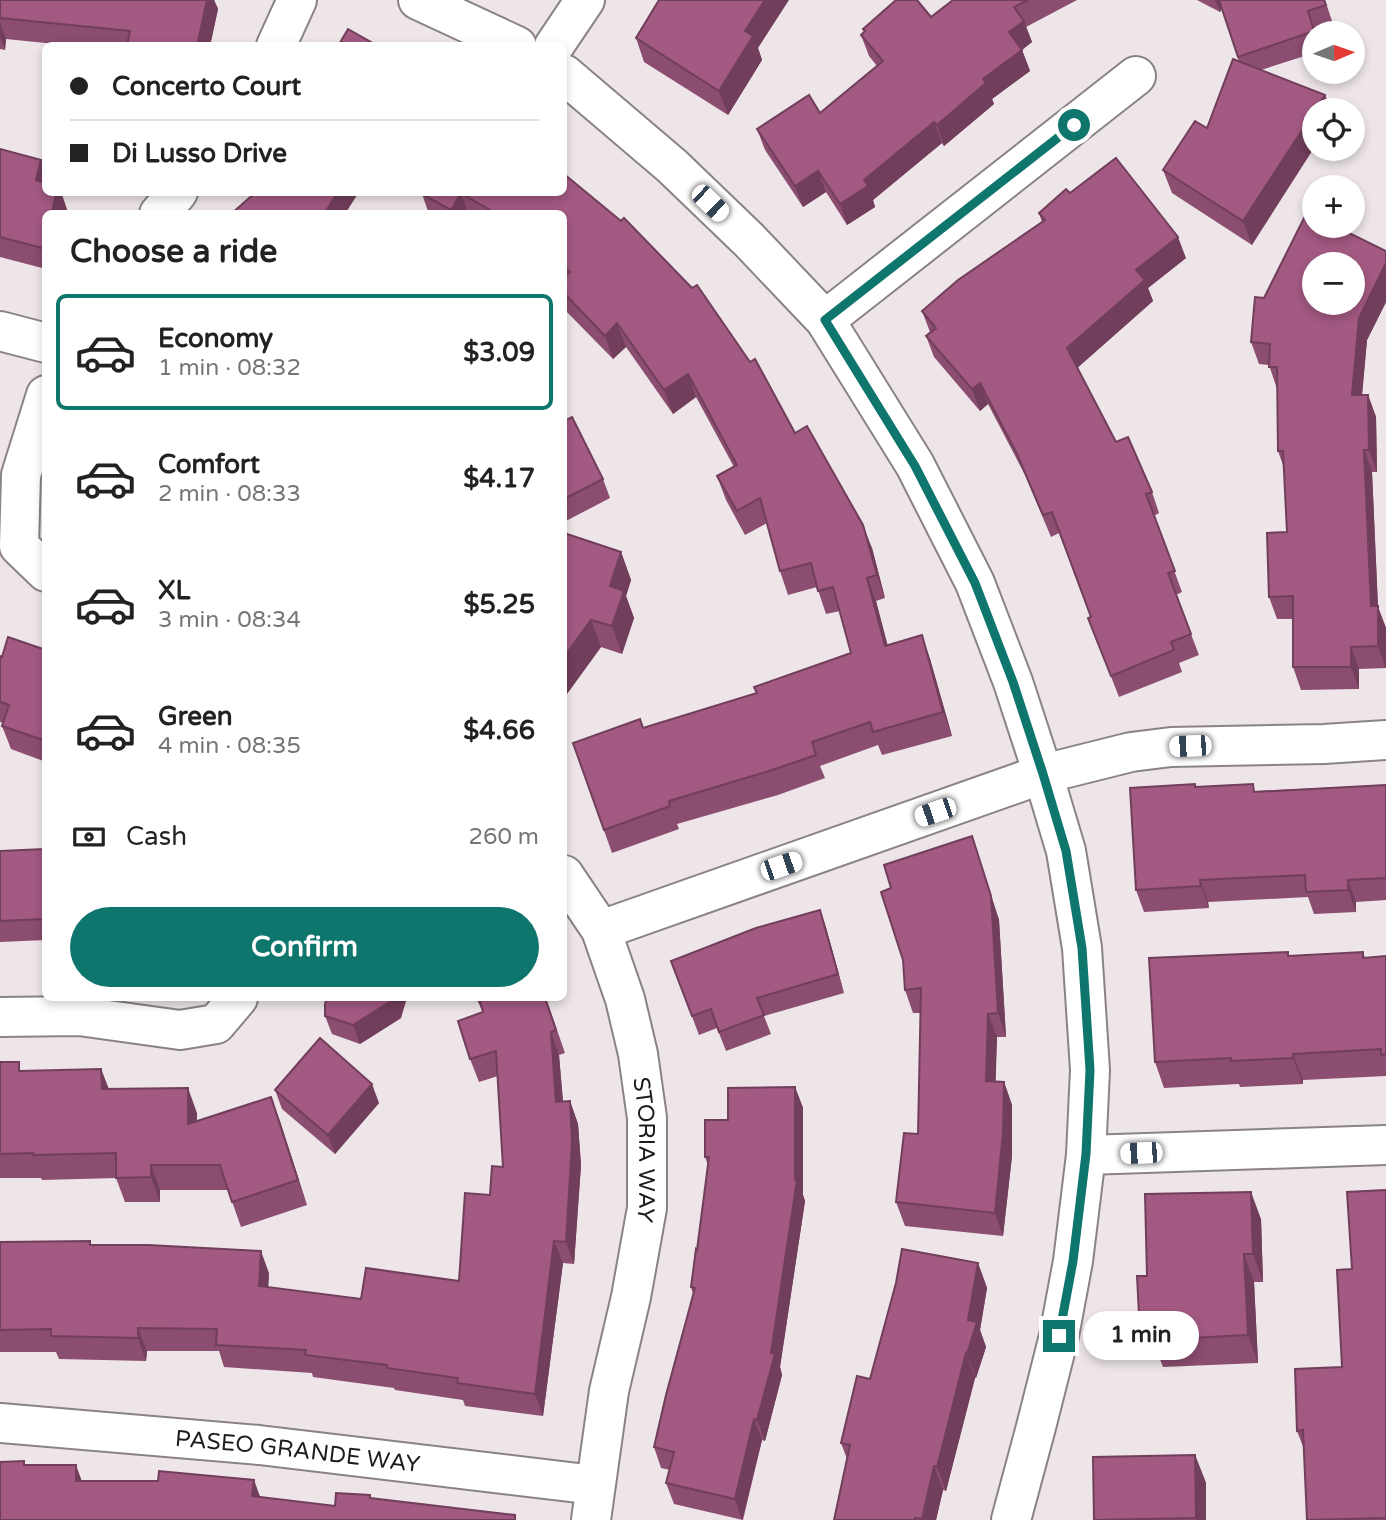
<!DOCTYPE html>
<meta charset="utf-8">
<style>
:root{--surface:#fff;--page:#f6f6f6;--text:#222;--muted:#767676;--line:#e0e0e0;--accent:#0f766e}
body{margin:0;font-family:"Varela Round",sans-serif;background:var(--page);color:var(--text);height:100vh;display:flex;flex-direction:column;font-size:26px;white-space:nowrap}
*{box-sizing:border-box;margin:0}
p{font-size:23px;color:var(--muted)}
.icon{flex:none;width:38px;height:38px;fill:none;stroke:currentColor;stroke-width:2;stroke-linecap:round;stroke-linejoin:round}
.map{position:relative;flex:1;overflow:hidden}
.panel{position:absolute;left:42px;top:210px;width:525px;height:791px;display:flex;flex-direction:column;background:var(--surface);border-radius:10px;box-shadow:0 4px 10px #0003}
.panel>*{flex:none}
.banner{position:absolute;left:42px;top:42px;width:525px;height:154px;border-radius:10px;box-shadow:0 4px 10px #0003;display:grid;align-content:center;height:154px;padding:0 28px;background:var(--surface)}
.needle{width:46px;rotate:88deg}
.buttons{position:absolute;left:1302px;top:21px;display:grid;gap:14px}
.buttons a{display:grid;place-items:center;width:63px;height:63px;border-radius:50%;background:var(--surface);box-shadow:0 4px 10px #0003;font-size:35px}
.end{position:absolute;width:32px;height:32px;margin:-16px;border:9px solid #0f766e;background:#fff;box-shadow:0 0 0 4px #fff}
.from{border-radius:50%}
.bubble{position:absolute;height:49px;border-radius:24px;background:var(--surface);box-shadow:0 4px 10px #0003;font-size:23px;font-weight:700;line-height:49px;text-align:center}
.car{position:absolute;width:21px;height:42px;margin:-21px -10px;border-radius:9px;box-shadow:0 0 5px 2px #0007;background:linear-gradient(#fff 24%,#345 0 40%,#fff 0 76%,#345 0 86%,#fff 0)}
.banner b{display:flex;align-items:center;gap:24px;height:66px;font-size:26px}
.banner b+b{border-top:2px solid var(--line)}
.banner i{width:18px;height:18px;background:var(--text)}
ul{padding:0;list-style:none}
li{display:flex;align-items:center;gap:21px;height:116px;margin:0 14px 10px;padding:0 14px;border:4px solid transparent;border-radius:10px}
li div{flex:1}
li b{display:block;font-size:26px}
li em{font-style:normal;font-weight:700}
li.on{border-color:var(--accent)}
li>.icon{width:63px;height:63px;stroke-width:1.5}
h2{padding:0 28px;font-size:32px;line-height:84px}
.pay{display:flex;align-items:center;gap:18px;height:77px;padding:0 28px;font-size:26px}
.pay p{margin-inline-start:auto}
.primary-button{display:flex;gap:14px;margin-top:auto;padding:14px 28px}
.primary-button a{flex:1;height:80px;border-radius:42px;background:var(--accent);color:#fff;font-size:28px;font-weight:700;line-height:80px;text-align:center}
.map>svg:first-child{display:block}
</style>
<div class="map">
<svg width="1386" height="1520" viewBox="0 0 1386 1520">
<rect width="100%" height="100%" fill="#ede5e8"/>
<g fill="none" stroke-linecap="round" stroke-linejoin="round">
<defs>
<g id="minor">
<polyline points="276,46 297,0"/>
<polyline points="554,46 585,0"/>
<polyline points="159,214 178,192"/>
<polyline points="825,320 1136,76"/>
<polyline points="0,331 46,343"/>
<polyline points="46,395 21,475 19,546 46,572"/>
<path id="s1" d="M 564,875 L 601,930 L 625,999 L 638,1054 L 647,1118 L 647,1208 L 631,1297 L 609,1391 L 591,1520"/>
<polyline points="601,930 1043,774 1131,752 1171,747 1324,744 1386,740"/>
<polyline points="0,1017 79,1016 180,1030 216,1024 238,998"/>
<polyline points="1086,1155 1386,1145"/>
<path id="s2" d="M 0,1423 L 259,1445 L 595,1485"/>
</g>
<g id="tertiary">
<polyline points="418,0 517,46"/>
<polyline points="564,74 672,166 749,240 825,320 915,465 975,583 1013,682 1043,774 1066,851 1082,948 1090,1070 1086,1155 1073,1261 1059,1336 1036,1427 1011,1520"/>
</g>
</defs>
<use href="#minor" stroke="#8a8386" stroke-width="42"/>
<use href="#tertiary" stroke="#8a8386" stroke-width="42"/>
<use href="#minor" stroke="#fff" stroke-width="38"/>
<use href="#tertiary" stroke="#fff" stroke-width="38"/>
</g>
<g fill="#8b4d70">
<polygon points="0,0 214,0 218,9 210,46 75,46 6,39 5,50 0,49"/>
<polygon points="953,0 1077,0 1026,27 1032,42 1022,50 1030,71 992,99 994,104 944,146 942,143 873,200 875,207 847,225 826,192 803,207 765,150 757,129 820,113 877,66 869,56 861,35 864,32 863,29 931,17"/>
<polygon points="1197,0 1325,0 1333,24 1315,30 1316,33 1314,33 1314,53 1261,70 1325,95 1331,110 1314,110 1252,245 1172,193 1163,170 1207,128 1239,62 1222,8 1220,12"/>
<polygon points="636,38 758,48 762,60 728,115 644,62"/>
<polygon points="0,149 41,160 46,172 46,192 67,209 46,214 46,269 0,257"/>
<polygon points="564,192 795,433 872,548 885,598 876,601 887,645 922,635 930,659 952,736 882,755 878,745 820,766 825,778 778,795 677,824 679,829 612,853 573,743 643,728 757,693 851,653 840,611 826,614 817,587 788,595 780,571 767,523 745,535 726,500 717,476 734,467 696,397 673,414 626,347 613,359 564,309 564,214 429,214 422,194"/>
<polygon points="1070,193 1186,258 1148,288 1153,301 1077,368 1116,442 1152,492 1159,513 1154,516 1182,592 1176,595 1199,655 1179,663 1182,672 1119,697 1088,618 1091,617 1059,533 1051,537 1025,475 988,404 980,411 934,357 926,336 930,332 922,311 1042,222 1039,213"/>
<polygon points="1314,226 1386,251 1386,302 1367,340 1362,395 1368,395 1376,417 1377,472 1372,472 1378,607 1386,628 1386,668 1359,669 1359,689 1301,690 1293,667 1293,619 1277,619 1269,597 1287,532 1284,468 1278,451 1277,389 1269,365 1259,364 1251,342 1264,298"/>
<polygon points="564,421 603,479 610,498 564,522"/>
<polygon points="564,533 621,552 631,580 626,596 634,618 622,654 601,647 564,698"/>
<polygon points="46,650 46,762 11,749 2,726 3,723 0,722 0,656 2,657"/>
<polygon points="1195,784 1196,787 1256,791 1386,785 1386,900 1356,902 1356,912 1314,914 1308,897 1208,902 1209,908 1144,912 1136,890"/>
<polygon points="972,836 999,920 1006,1037 997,1037 995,1082 1004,1082 1012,1105 1012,1156 1003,1236 905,1226 896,1202 918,1134 921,1013 913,1013 905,990 903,960 891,888"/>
<polygon points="46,844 46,940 0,942 0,851 45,849"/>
<polygon points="820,910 826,928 844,993 764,1016 771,1034 726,1051 717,1028 699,1035 671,961"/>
<polygon points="1288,952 1289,956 1363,952 1365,958 1386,956 1386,1076 1303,1080 1303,1084 1240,1087 1239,1084 1164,1088 1155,1062"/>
<polygon points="476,998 546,998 565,1053 559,1055 563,1102 570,1101 578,1124 581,1165 574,1264 563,1263 543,1416 465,1406 463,1400 395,1390 394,1388 313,1377 312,1373 224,1367 219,1351 147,1351 146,1361 59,1359 56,1352 0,1352 0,1242 90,1241 91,1245 269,1273 268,1287 361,1299 459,1281 490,1195 503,1167 498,1076 479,1082 470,1059 483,1012"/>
<polygon points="325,1016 401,1018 360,1044 332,1034"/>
<polygon points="0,1062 22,1071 101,1069 109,1089 197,1113 197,1121 271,1097 307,1205 241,1227 228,1190 160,1190 160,1202 125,1202 116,1178 42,1180 41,1178 0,1178"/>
<polygon points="795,1087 803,1108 803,1195 805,1201 780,1367 782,1375 765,1441 762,1440 743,1520 674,1504 666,1483 670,1470 661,1468 654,1447 693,1294 691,1287 697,1250 708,1165 705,1157 728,1120"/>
<polygon points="275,1090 379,1103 335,1154 282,1109"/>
<polygon points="1386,1190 1386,1520 1307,1520 1304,1449 1297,1431 1342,1367 1352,1269"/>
<polygon points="1261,1219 1263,1282 1254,1282 1258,1363 1163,1367 1153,1342 1149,1343 1139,1315 1147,1276"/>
<polygon points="978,1263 987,1288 980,1330 986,1347 976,1378 975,1378 946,1491 943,1490 936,1520 834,1520 847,1459 841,1443 870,1379"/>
<polygon points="1195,1455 1206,1483 1206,1520 1094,1520"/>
</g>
<g fill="#713e5b">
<polygon points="207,0 214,0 218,9 210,46 197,46"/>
<polygon points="765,0 789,0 758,48 762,60 728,115 719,91 745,31"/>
<polygon points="1215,0 1226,0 1220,12"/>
<polygon points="1024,21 1032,42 1016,54 1009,32"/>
<polygon points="0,23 6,39 5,50 0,37"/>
<polygon points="1022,50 1030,71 992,99 994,104 944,146 937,125 983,79"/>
<polygon points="1325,95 1331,110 1315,110"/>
<polygon points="1314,112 1314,148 1252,245 1243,221"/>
<polygon points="934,122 942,143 873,200 875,207 847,225 840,204 864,180"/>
<polygon points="41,160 46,172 46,192 36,180"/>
<polygon points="818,171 826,192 803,207 795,186"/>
<polygon points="57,192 61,192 67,209 65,214 51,214"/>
<polygon points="338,192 359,192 345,214 324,214"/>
<polygon points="461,193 468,214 452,214 451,210"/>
<polygon points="46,235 46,257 42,248"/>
<polygon points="1178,237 1186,258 1148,288 1153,301 1075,370 1067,348 1136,270"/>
<polygon points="1386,263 1386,302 1367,340 1360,417 1352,395 1359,318"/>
<polygon points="617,323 626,347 613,359 605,336"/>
<polygon points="688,374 696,397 673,414 664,390"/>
<polygon points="980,383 988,404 980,411 972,389"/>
<polygon points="1368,395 1376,417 1377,472 1369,450"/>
<polygon points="1364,450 1372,472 1378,607 1386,628 1386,668 1378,646 1371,606"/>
<polygon points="863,525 872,548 885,598 877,575"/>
<polygon points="621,552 631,580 626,596 634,618 622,654 612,626 610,586"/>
<polygon points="867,578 876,601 894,669 885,646"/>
<polygon points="591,620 601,647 564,698 564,657"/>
<polygon points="922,635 930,659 952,736 943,712"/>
<polygon points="1351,647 1359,669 1359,689 1351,667"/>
<polygon points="972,836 999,920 1006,1037 998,1013"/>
<polygon points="1200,880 1208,902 1209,908 1201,886"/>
<polygon points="1348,880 1356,902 1356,912 1348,890"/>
<polygon points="820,910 826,928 844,993 838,974"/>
<polygon points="394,998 407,998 401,1018 360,1044 353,1025"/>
<polygon points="988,1014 997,1037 995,1105 986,1081"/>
<polygon points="551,1032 559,1055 565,1125 556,1102"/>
<polygon points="1293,1054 1303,1080 1303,1084 1293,1058"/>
<polygon points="101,1069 110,1094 102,1089"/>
<polygon points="1004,1082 1012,1105 1012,1156 1003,1236 995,1213"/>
<polygon points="372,1084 379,1103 335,1154 328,1135"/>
<polygon points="795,1087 803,1108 803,1195 805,1201 780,1367 782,1375 765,1441 757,1420 771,1353 795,1180"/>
<polygon points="188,1088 197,1113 197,1149 188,1124"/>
<polygon points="271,1097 280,1121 307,1205 298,1180"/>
<polygon points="570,1101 578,1124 581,1165 574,1264 566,1242"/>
<polygon points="151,1165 160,1190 160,1202 151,1177"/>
<polygon points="1251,1192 1261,1219 1263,1282 1253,1254"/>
<polygon points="554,1241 563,1263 543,1416 535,1394"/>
<polygon points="261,1251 269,1273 267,1309 259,1286"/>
<polygon points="1244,1254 1254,1282 1258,1363 1248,1335"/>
<polygon points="978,1263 987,1288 980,1330 986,1347 976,1378 967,1354 968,1320"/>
<polygon points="138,1328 147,1351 146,1361 138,1338"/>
<polygon points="966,1353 975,1378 946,1491 937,1467"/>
<polygon points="754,1419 762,1440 742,1520 735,1499"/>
<polygon points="1195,1455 1206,1483 1206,1520 1197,1520 1196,1518"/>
<polygon points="76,1465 84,1487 76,1481"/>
<polygon points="934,1466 943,1490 936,1520 923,1520"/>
<polygon points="254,1480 262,1502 252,1496"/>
</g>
<g fill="#a25982" stroke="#713e5b" stroke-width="2" fill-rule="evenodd">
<polygon points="0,0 207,0 197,46 127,46 130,31 0,18"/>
<polygon points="659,0 765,0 745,31 753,36 719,91 636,38"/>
<polygon points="896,0 917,0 931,17 953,0 1028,0 1014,7 1024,21 1009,32 1022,50 983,79 986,83 937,125 934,122 864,180 868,186 840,204 818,171 795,186 757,129 809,95 820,113 883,61 861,35 865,31 863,29"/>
<polygon points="1219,0 1324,0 1326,5 1308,11 1314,31 1238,57"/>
<polygon points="348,29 378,46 338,46"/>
<polygon points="1233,59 1325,95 1243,221 1163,170 1195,121 1207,128"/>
<polygon points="0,149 41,160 36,180 46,183 46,192 57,192 51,214 46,214 46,235 42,248 0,237"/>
<polygon points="1116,158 1178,237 1136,270 1145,280 1067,348 1116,442 1128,437 1152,492 1146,494 1175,571 1168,573 1191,634 1171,642 1174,650 1111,676 1088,618 1091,617 1052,512 1043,515 1017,454 980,383 972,389 926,336 936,328 922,311 958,280 1045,220 1039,213 1066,189 1070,193"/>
<polygon points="564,174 621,221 624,218 692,288 697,285 750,362 755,359 795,433 807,426 863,525 877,575 867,578 885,646 922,635 943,712 873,732 870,722 812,742 816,755 769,771 669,801 670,806 604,830 573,743 640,719 643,728 757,693 754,687 851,653 833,587 818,591 811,563 780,571 760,498 737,511 717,476 737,465 688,374 664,390 617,323 605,336 564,293 564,277 570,272 564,267 564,214 497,214 461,193 451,210 422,194 423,192 564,192"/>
<polygon points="256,192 338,192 324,214 231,214"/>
<path d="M 1304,218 L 1314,223 L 1314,226 L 1320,226 L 1323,227 L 1324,226 L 1335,226 L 1386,251 L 1386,263 L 1359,318 L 1352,395 L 1368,395 L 1369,450 L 1364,450 L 1371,606 L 1378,606 L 1378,646 L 1351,647 L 1351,667 L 1293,667 L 1293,596 L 1269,597 L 1267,533 L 1287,532 L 1283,451 L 1278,451 L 1277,367 L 1269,367 L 1270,344 L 1251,342 L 1255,297 L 1264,298 ZM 1314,264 L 1353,264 L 1353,303 L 1314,303 Z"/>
<polygon points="572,417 603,479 564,499 564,421"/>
<polygon points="564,533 621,552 610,586 624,591 612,626 591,620 564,657"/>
<polygon points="8,637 46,650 46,741 2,726 9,705 0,702 0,656 2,657"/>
<polygon points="1195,784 1195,787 1253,784 1254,792 1386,785 1386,878 1348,880 1348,890 1306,892 1305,875 1200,880 1201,886 1136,890 1130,788"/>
<polygon points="972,836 991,896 998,1013 988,1014 986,1081 1004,1082 1003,1132 995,1213 896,1202 904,1133 918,1134 921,988 905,990 903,960 881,892 891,888 884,865"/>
<polygon points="45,844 46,922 44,922 44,919 0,921 0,851 45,849"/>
<polygon points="820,910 838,974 757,998 764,1015 719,1032 711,1009 692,1016 671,961 756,928"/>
<polygon points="1288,952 1288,956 1363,952 1363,958 1386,956 1386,1054 1381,1055 1381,1049 1293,1054 1293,1058 1231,1061 1231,1058 1155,1062 1149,958"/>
<polygon points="327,998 394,998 394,999 353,1025 325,1016 325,1004"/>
<polygon points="479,998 545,998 556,1030 551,1032 556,1102 570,1101 572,1142 566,1242 554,1241 535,1394 457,1383 458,1378 387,1368 387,1365 305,1355 306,1350 216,1345 217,1329 138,1328 138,1338 51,1336 51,1329 0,1330 0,1242 90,1241 90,1245 148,1245 261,1251 259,1286 361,1299 366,1268 459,1281 465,1193 490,1195 492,1166 503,1167 496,1051 470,1059 458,1021 483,1012"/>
<polygon points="320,1038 372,1084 328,1135 275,1090"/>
<polygon points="0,1062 19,1062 19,1071 101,1069 102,1089 188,1088 188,1124 271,1097 298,1180 232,1202 220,1165 151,1165 151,1177 116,1178 116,1153 33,1155 33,1153 0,1154"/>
<polygon points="795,1087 795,1180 797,1180 771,1353 775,1354 757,1420 754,1419 735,1499 666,1483 674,1452 654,1447 666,1395 695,1288 691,1287 696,1249 697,1250 709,1157 705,1157 705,1120 728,1120 728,1088"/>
<polygon points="1386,1190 1386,1518 1307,1520 1303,1430 1297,1431 1295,1369 1342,1367 1337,1270 1352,1269 1347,1192"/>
<polygon points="1251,1192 1253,1254 1244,1254 1248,1335 1153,1340 1151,1315 1139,1315 1137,1276 1147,1276 1145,1194"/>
<polygon points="902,1249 978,1263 968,1320 977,1322 967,1354 966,1353 937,1467 934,1466 922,1519 915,1518 915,1520 834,1520 850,1445 841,1443 857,1376 870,1379 896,1283"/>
<polygon points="1195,1455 1196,1518 1094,1520 1093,1457"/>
<polygon points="24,1461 24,1465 76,1465 76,1481 158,1481 159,1471 254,1480 252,1496 335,1506 336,1493 370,1495 370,1498 515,1515 515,1520 0,1520 0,1462"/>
</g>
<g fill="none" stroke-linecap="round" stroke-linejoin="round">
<polyline stroke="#0f766e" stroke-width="9" points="1059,1336 1073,1261 1086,1154 1090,1070 1082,948 1066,851 1043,774 1013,682 975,583 915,466 825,320 1074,125"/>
</g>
<g text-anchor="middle" stroke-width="7" stroke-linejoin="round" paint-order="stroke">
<g font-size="23" fill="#1e1b1c" stroke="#ede5e8">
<text dy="8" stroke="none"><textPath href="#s1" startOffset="292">STORIA WAY</textPath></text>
<text dy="8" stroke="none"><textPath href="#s2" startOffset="299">PASEO GRANDE WAY</textPath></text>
</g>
</g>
</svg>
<div class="buttons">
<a><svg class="needle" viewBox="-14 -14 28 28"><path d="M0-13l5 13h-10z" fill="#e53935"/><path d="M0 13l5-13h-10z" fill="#767676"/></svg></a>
<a><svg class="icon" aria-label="locate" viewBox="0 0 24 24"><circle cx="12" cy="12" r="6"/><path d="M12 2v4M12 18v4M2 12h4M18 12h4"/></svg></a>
<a>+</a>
<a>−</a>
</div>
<i class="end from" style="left:1074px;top:125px"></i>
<i class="end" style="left:1059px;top:1336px"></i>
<div class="bubble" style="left:1083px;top:1311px;width:116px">1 min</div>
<i class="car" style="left:710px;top:203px;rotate:134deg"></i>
<i class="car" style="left:1190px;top:746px;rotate:268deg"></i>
<i class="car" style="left:935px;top:812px;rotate:251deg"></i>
<i class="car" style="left:781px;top:866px;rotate:71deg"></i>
<i class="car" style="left:1141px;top:1153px;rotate:268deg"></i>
<div class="banner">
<b><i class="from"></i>Concerto Court</b>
<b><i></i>Di Lusso Drive</b>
</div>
<section class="panel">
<h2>Choose a ride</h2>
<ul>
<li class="on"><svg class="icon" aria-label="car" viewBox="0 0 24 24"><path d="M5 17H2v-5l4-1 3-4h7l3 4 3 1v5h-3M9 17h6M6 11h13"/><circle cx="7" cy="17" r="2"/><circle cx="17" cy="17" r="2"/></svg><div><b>Economy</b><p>1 min · 08:32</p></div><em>$3.09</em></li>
<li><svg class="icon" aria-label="car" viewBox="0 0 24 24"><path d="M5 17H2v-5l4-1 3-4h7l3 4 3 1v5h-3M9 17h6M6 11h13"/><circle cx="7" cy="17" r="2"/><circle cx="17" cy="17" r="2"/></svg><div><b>Comfort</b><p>2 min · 08:33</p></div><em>$4.17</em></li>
<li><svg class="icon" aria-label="car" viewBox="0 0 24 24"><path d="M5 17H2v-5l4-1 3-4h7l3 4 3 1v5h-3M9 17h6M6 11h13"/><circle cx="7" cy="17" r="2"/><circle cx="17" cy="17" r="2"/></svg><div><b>XL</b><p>3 min · 08:34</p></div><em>$5.25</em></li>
<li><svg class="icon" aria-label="car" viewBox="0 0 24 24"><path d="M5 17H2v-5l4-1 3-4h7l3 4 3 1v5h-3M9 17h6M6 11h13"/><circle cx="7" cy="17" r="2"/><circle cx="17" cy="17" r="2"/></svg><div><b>Green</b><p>4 min · 08:35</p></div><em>$4.66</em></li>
</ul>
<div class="pay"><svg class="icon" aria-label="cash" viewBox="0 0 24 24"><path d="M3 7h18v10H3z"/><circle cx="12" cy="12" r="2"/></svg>Cash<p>260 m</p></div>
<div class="primary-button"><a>Confirm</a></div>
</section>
</div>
